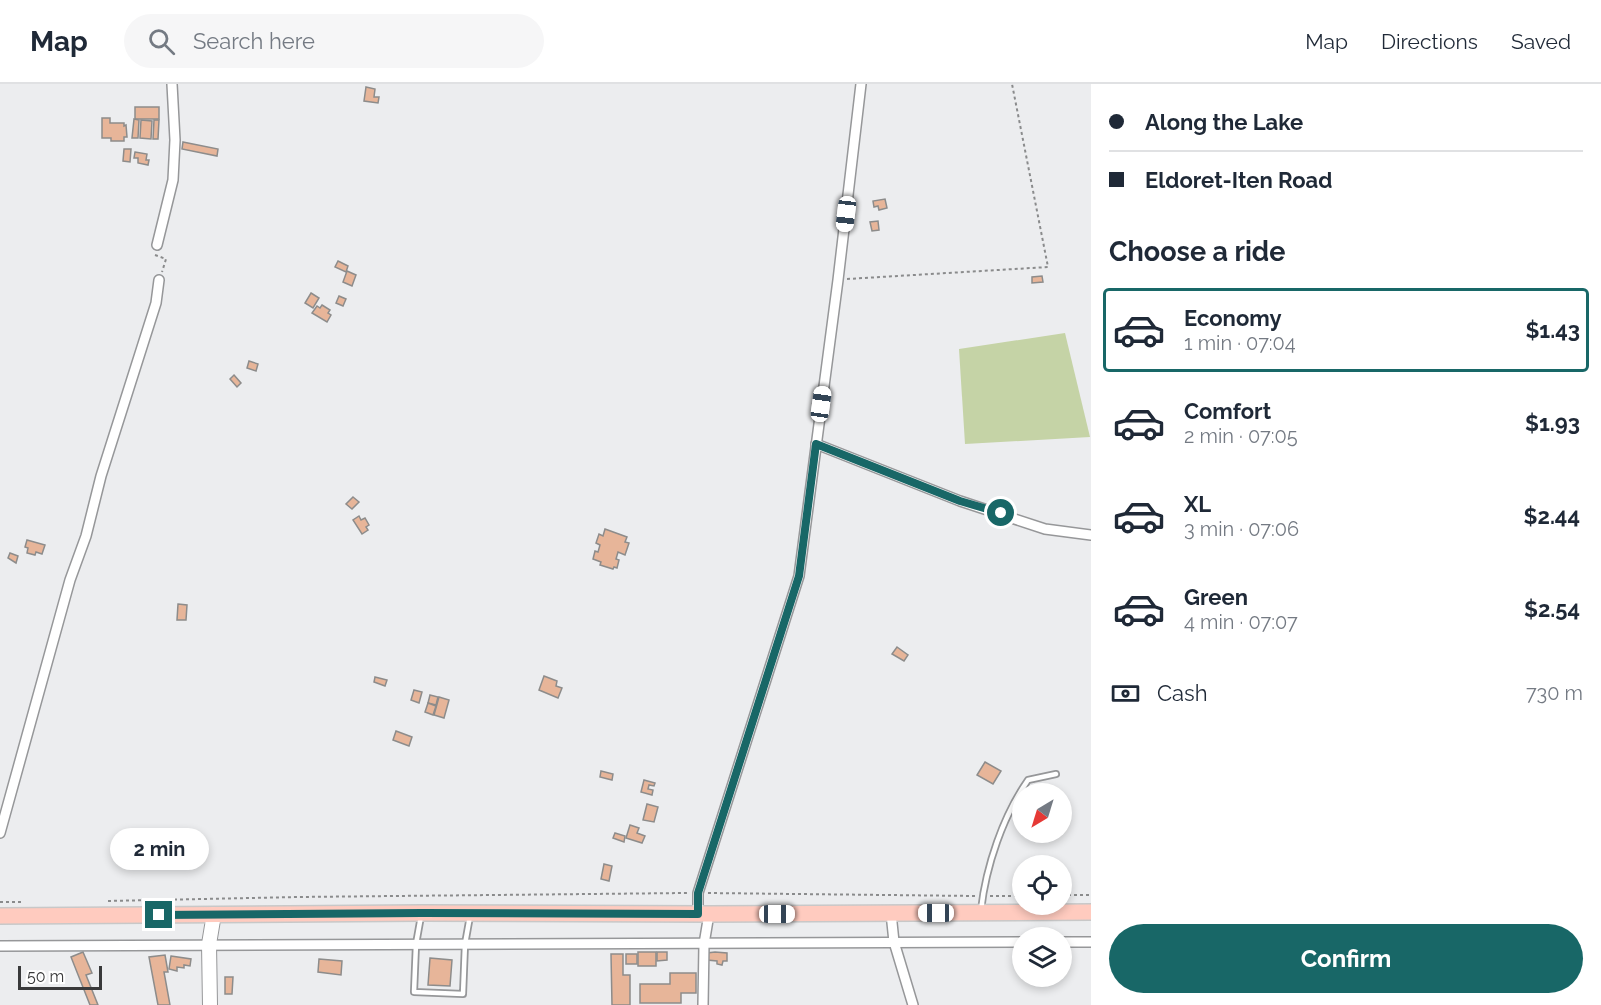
<!DOCTYPE html>
<meta charset="utf-8">
<style>
:root{--surface:#fff;--page:#f6f6f7;--text:#1f2937;--muted:#747a83;--line:#e0e1e3;--accent:#186767}
body{margin:0;font-family:Raleway,sans-serif;background:var(--page);color:var(--text);height:100vh;display:flex;flex-direction:column;font-size:22px;white-space:nowrap}
*{box-sizing:border-box;margin:0}
p{font-size:20px;color:var(--muted)}
.icon{flex:none;width:33px;height:33px;fill:none;stroke:currentColor;stroke-width:2;stroke-linecap:round;stroke-linejoin:round}
.map{position:relative;flex:1;overflow:hidden}
.panel{display:flex;flex-direction:column;background:var(--surface);width:510px}
.panel>*{flex:none}
.banner{display:grid;align-content:center;height:132px;padding:0 18px;background:var(--surface)}
.needle{width:39px;rotate:218deg}
.fabs{position:absolute;left:1012px;top:699px;display:grid;gap:12px}
.fabs a{display:grid;place-items:center;width:60px;height:60px;border-radius:50%;background:var(--surface);box-shadow:0 3px 9px #0003;font-size:30px}
.scale{position:absolute;left:18px;bottom:15px;width:84px;box-sizing:border-box;padding-left:6px;border:3px solid #39393a;border-top:0;font-size:16px;line-height:21px;white-space:nowrap;color:#39393a;-webkit-text-stroke:4px #fff;paint-order:stroke}
.end{position:absolute;width:27px;height:27px;margin:-14px;border:8px solid #186767;background:#fff;box-shadow:0 0 0 3px #fff}
.from{border-radius:50%}
.bubble{position:absolute;height:42px;border-radius:21px;background:var(--surface);box-shadow:0 3px 9px #0003;font-size:20px;font-weight:700;line-height:42px;text-align:center}
.car{position:absolute;width:18px;height:36px;margin:-18px -9px;border-radius:8px;box-shadow:0 0 4px 2px #0007;background:linear-gradient(#fff 24%,#345 0 40%,#fff 0 76%,#345 0 86%,#fff 0)}
.banner b{display:flex;align-items:center;gap:21px;height:57px;font-size:22px}
.banner b+b{border-top:2px solid var(--line)}
.banner i{width:15px;height:15px;background:var(--text)}
ul{padding:0;list-style:none}
li{display:flex;align-items:center;gap:18px;height:84px;margin:0 12px 9px;padding:0 6px;border:3px solid transparent;border-radius:6px}
li div{flex:1}
li b{display:block;font-size:22px}
li em{font-style:normal;font-weight:700}
li.on{border-color:var(--accent)}
li>.icon{width:54px;height:54px;stroke-width:1.5}
h2{padding:0 18px;font-size:27px;line-height:72px}
.pay{display:flex;align-items:center;gap:15px;height:66px;padding:0 18px;font-size:22px}
.pay p{margin-inline-start:auto}
.action{display:flex;gap:12px;margin-top:auto;padding:12px 18px}
.action a{flex:1;height:69px;border-radius:36px;background:var(--accent);color:#fff;font-size:24px;font-weight:700;line-height:69px;text-align:center}
header{display:flex;align-items:center;gap:36px;box-sizing:border-box;height:84px;padding:0 30px;background:var(--surface);border-bottom:2px solid var(--line)}
header strong{font-size:28px}
nav{display:flex;gap:33px;margin-inline-start:auto;font-size:21px}
.search{width:420px;height:54px;background:var(--page);display:flex;align-items:center;gap:15px;box-sizing:border-box;padding:0 21px;border-radius:33px;color:var(--muted);font-size:22px}
main{display:flex;flex:1;min-height:0}
.map>svg:first-child{display:block}
</style>
<header>
<strong>Map</strong>
<div class="search"><svg class="icon" aria-label="search" viewBox="0 0 24 24"><circle cx="10" cy="10" r="6"/><path d="M15 15l6 6"/></svg>Search here</div>
<nav><a>Map</a><a>Directions</a><a>Saved</a></nav>
</header>
<main>
<div class="map">
<svg width="1091" height="921" viewBox="0 0 1091 921">
<rect width="100%" height="100%" fill="#ecedef"/>
<polygon fill="#c5d3a6" points="1065,249 1090,353 965,360 959,265"/>
<g fill="#e7b599" stroke="#8d8c8b" stroke-width="1.5">
<polygon points="366,3 375,5 374,13 379,13 378,19 364,17"/>
<rect x="135" y="23" width="24" height="12"/>
<polygon points="102,34 110,34 110,39 124,39 124,42 126,41 127,53 124,53 124,57 111,57 111,54 102,54"/>
<polygon points="134,35 139,36 138,54 132,54"/>
<polygon points="141,36 152,37 151,55 140,54"/>
<polygon points="154,36 159,36 158,55 153,55"/>
<polygon points="183,58 218,65 217,72 182,65"/>
<polygon points="124,65 131,65 130,78 123,77"/>
<polygon points="135,68 147,70 146,76 149,76 148,81 138,79 138,74 134,74"/>
<polygon points="885,115 887,124 879,126 878,122 874,123 873,117"/>
<polygon points="878,137 879,146 872,147 870,138"/>
<polygon points="338,177 348,182 346,188 335,183"/>
<polygon points="347,187 356,191 352,202 343,198"/>
<polygon points="1042,192 1043,198 1032,199 1032,193"/>
<polygon points="311,209 319,214 313,224 305,219"/>
<polygon points="339,212 346,215 343,222 336,219"/>
<polygon points="322,221 330,226 328,229 331,231 327,238 312,229 317,222 320,224"/>
<polygon points="249,277 258,280 256,287 247,284"/>
<polygon points="234,291 241,299 237,303 230,295"/>
<polygon points="353,413 359,418 352,425 346,420"/>
<polygon points="359,432 361,436 365,434 369,441 366,443 368,446 362,450 353,436"/>
<polygon points="605,445 627,453 625,458 629,459 625,471 618,468 616,475 619,476 617,484 614,483 613,485 600,481 601,478 593,475 595,467 598,468 600,461 596,459 599,450 603,452"/>
<polygon points="27,456 45,461 42,470 36,468 35,471 27,469 28,464 25,463"/>
<polygon points="10,469 18,472 16,479 8,474"/>
<polygon points="178,520 187,521 186,536 177,536"/>
<polygon points="897,563 908,571 904,577 892,570"/>
<polygon points="544,592 557,597 556,602 562,604 558,614 539,606"/>
<polygon points="375,593 387,596 385,602 374,598"/>
<polygon points="414,606 422,608 419,619 411,616"/>
<polygon points="430,611 438,613 436,621 428,619"/>
<polygon points="439,613 449,616 444,634 434,631"/>
<polygon points="428,619 436,622 433,631 425,628"/>
<polygon points="396,647 412,653 409,662 393,656"/>
<polygon points="985,678 1001,687 993,700 977,691"/>
<polygon points="601,687 613,690 612,696 600,693"/>
<polygon points="644,696 655,699 654,702 649,701 648,705 653,706 652,711 641,708"/>
<polygon points="647,720 658,723 654,738 643,736"/>
<polygon points="630,741 639,744 637,749 645,752 642,759 626,754"/>
<polygon points="615,749 625,752 624,758 613,754"/>
<polygon points="604,780 612,782 609,797 601,795"/>
<polygon points="83,868 92,889 86,891 98,921 90,921 71,873"/>
<rect x="638" y="868" width="18" height="14"/>
<polygon points="657,868 667,868 667,876 657,877"/>
<polygon points="715,868 727,869 727,877 723,877 722,881 717,880 717,877 707,876 707,869"/>
<polygon points="611,870 623,870 623,891 630,891 630,921 612,921"/>
<rect x="626" y="870" width="11" height="10"/>
<polygon points="165,871 168,888 164,888 170,921 158,921 149,873"/>
<polygon points="171,872 191,875 190,882 184,881 184,884 177,883 177,887 169,885"/>
<polygon points="430,874 452,876 450,902 428,901"/>
<polygon points="319,875 342,877 341,891 318,888"/>
<polygon points="670,889 696,889 696,909 681,909 681,919 640,919 640,900 670,900"/>
<polygon points="225,893 233,893 232,910 225,910"/>
</g>
<g fill="none" stroke-linecap="round" stroke-linejoin="round">
<defs>
<g id="lane">
<path d="M 981,826 C 986,782 1003,732 1028,696 L 1056,690"/>
<polyline points="421,832 416,860 414,908 463,910 465,860 470,832"/>
</g>
<g id="street">
<polyline points="157,161 173,96 175,56 172,0"/>
<polyline points="816,360 960,417 1045,445 1091,451"/>
<polyline points="0,749 70,496 86,452 101,392 156,219 159,196"/>
<polyline points="891,829 894,858 913,921"/>
<polyline points="698,830 698,809 799,492 838,196 861,0"/>
<polyline points="1062,858 1091,858"/>
<polyline points="0,862 1023,858"/>
<polyline points="703,921 704,860 709,830"/>
</g>
<polyline id="secondary" points="210,921 209,860 214,830"/>
<polyline id="primary" points="0,832 422,829 709,830 1091,828"/>
</defs>
<use href="#lane" stroke="#969799" stroke-width="8"/>
<use href="#street" stroke="#969799" stroke-width="12"/>
<use href="#secondary" stroke="#969799" stroke-width="16"/>
<use href="#primary" stroke="#c8c8c8" stroke-width="18"/>
<g stroke="#8a8b8c" stroke-width="2" stroke-dasharray="3 3" stroke-linecap="butt">
<polyline points="155,171 166,175 162,188"/>
<polyline points="847,195 1048,183 1012,0"/>
<polyline points="708,809 975,812"/>
<polyline points="1062,811 1091,811"/>
<polyline points="990,812 1023,812"/>
<polyline points="108,817 298,813 687,809"/>
<polyline points="0,818 21,818"/>
</g>
<use href="#lane" stroke="#fff" stroke-width="4.5"/>
<use href="#street" stroke="#fff" stroke-width="9"/>
<use href="#secondary" stroke="#fff" stroke-width="14"/>
<use href="#primary" stroke="#ffcbbf" stroke-width="15"/>
</g>
<g fill="none" stroke-linecap="round" stroke-linejoin="round">
<polyline stroke="#186767" stroke-width="8" points="159,831 422,829 698,830 698,809 799,492 816,360 960,417 1001,429"/>
</g>
</svg>
<div class="fabs">
<a><svg class="needle" viewBox="-14 -14 28 28"><path d="M0-13l5 13h-10z" fill="#e53935"/><path d="M0 13l5-13h-10z" fill="#747a83"/></svg></a>
<a><svg class="icon" aria-label="locate" viewBox="0 0 24 24"><circle cx="12" cy="12" r="6"/><path d="M12 2v4M12 18v4M2 12h4M18 12h4"/></svg></a>
<a><svg class="icon" aria-label="layers" viewBox="0 0 24 24"><path d="M12 4l9 5-9 5-9-5zM3 14l9 5 9-5"/></svg></a>
</div>
<div class="scale">50 m</div>
<i class="end from" style="left:1001px;top:429px"></i>
<i class="end" style="left:159px;top:831px"></i>
<div class="bubble" style="left:110px;top:744px;width:99px">2 min</div>
<i class="car" style="left:846px;top:130px;rotate:187deg"></i>
<i class="car" style="left:821px;top:320px;rotate:8deg"></i>
<i class="car" style="left:936px;top:829px;rotate:270deg"></i>
<i class="car" style="left:777px;top:830px;rotate:90deg"></i>
</div>
<section class="panel">
<div class="banner">
<b><i class="from"></i>Along the Lake</b>
<b><i></i>Eldoret-Iten Road</b>
</div>
<h2>Choose a ride</h2>
<ul>
<li class="on"><svg class="icon" aria-label="car" viewBox="0 0 24 24"><path d="M5 17H2v-5l4-1 3-4h7l3 4 3 1v5h-3M9 17h6M6 11h13"/><circle cx="7" cy="17" r="2"/><circle cx="17" cy="17" r="2"/></svg><div><b>Economy</b><p>1 min · 07:04</p></div><em>$1.43</em></li>
<li><svg class="icon" aria-label="car" viewBox="0 0 24 24"><path d="M5 17H2v-5l4-1 3-4h7l3 4 3 1v5h-3M9 17h6M6 11h13"/><circle cx="7" cy="17" r="2"/><circle cx="17" cy="17" r="2"/></svg><div><b>Comfort</b><p>2 min · 07:05</p></div><em>$1.93</em></li>
<li><svg class="icon" aria-label="car" viewBox="0 0 24 24"><path d="M5 17H2v-5l4-1 3-4h7l3 4 3 1v5h-3M9 17h6M6 11h13"/><circle cx="7" cy="17" r="2"/><circle cx="17" cy="17" r="2"/></svg><div><b>XL</b><p>3 min · 07:06</p></div><em>$2.44</em></li>
<li><svg class="icon" aria-label="car" viewBox="0 0 24 24"><path d="M5 17H2v-5l4-1 3-4h7l3 4 3 1v5h-3M9 17h6M6 11h13"/><circle cx="7" cy="17" r="2"/><circle cx="17" cy="17" r="2"/></svg><div><b>Green</b><p>4 min · 07:07</p></div><em>$2.54</em></li>
</ul>
<div class="pay"><svg class="icon" aria-label="cash" viewBox="0 0 24 24"><path d="M3 7h18v10H3z"/><circle cx="12" cy="12" r="2"/></svg>Cash<p>730 m</p></div>
<div class="action"><a>Confirm</a></div>
</section>
</main>
